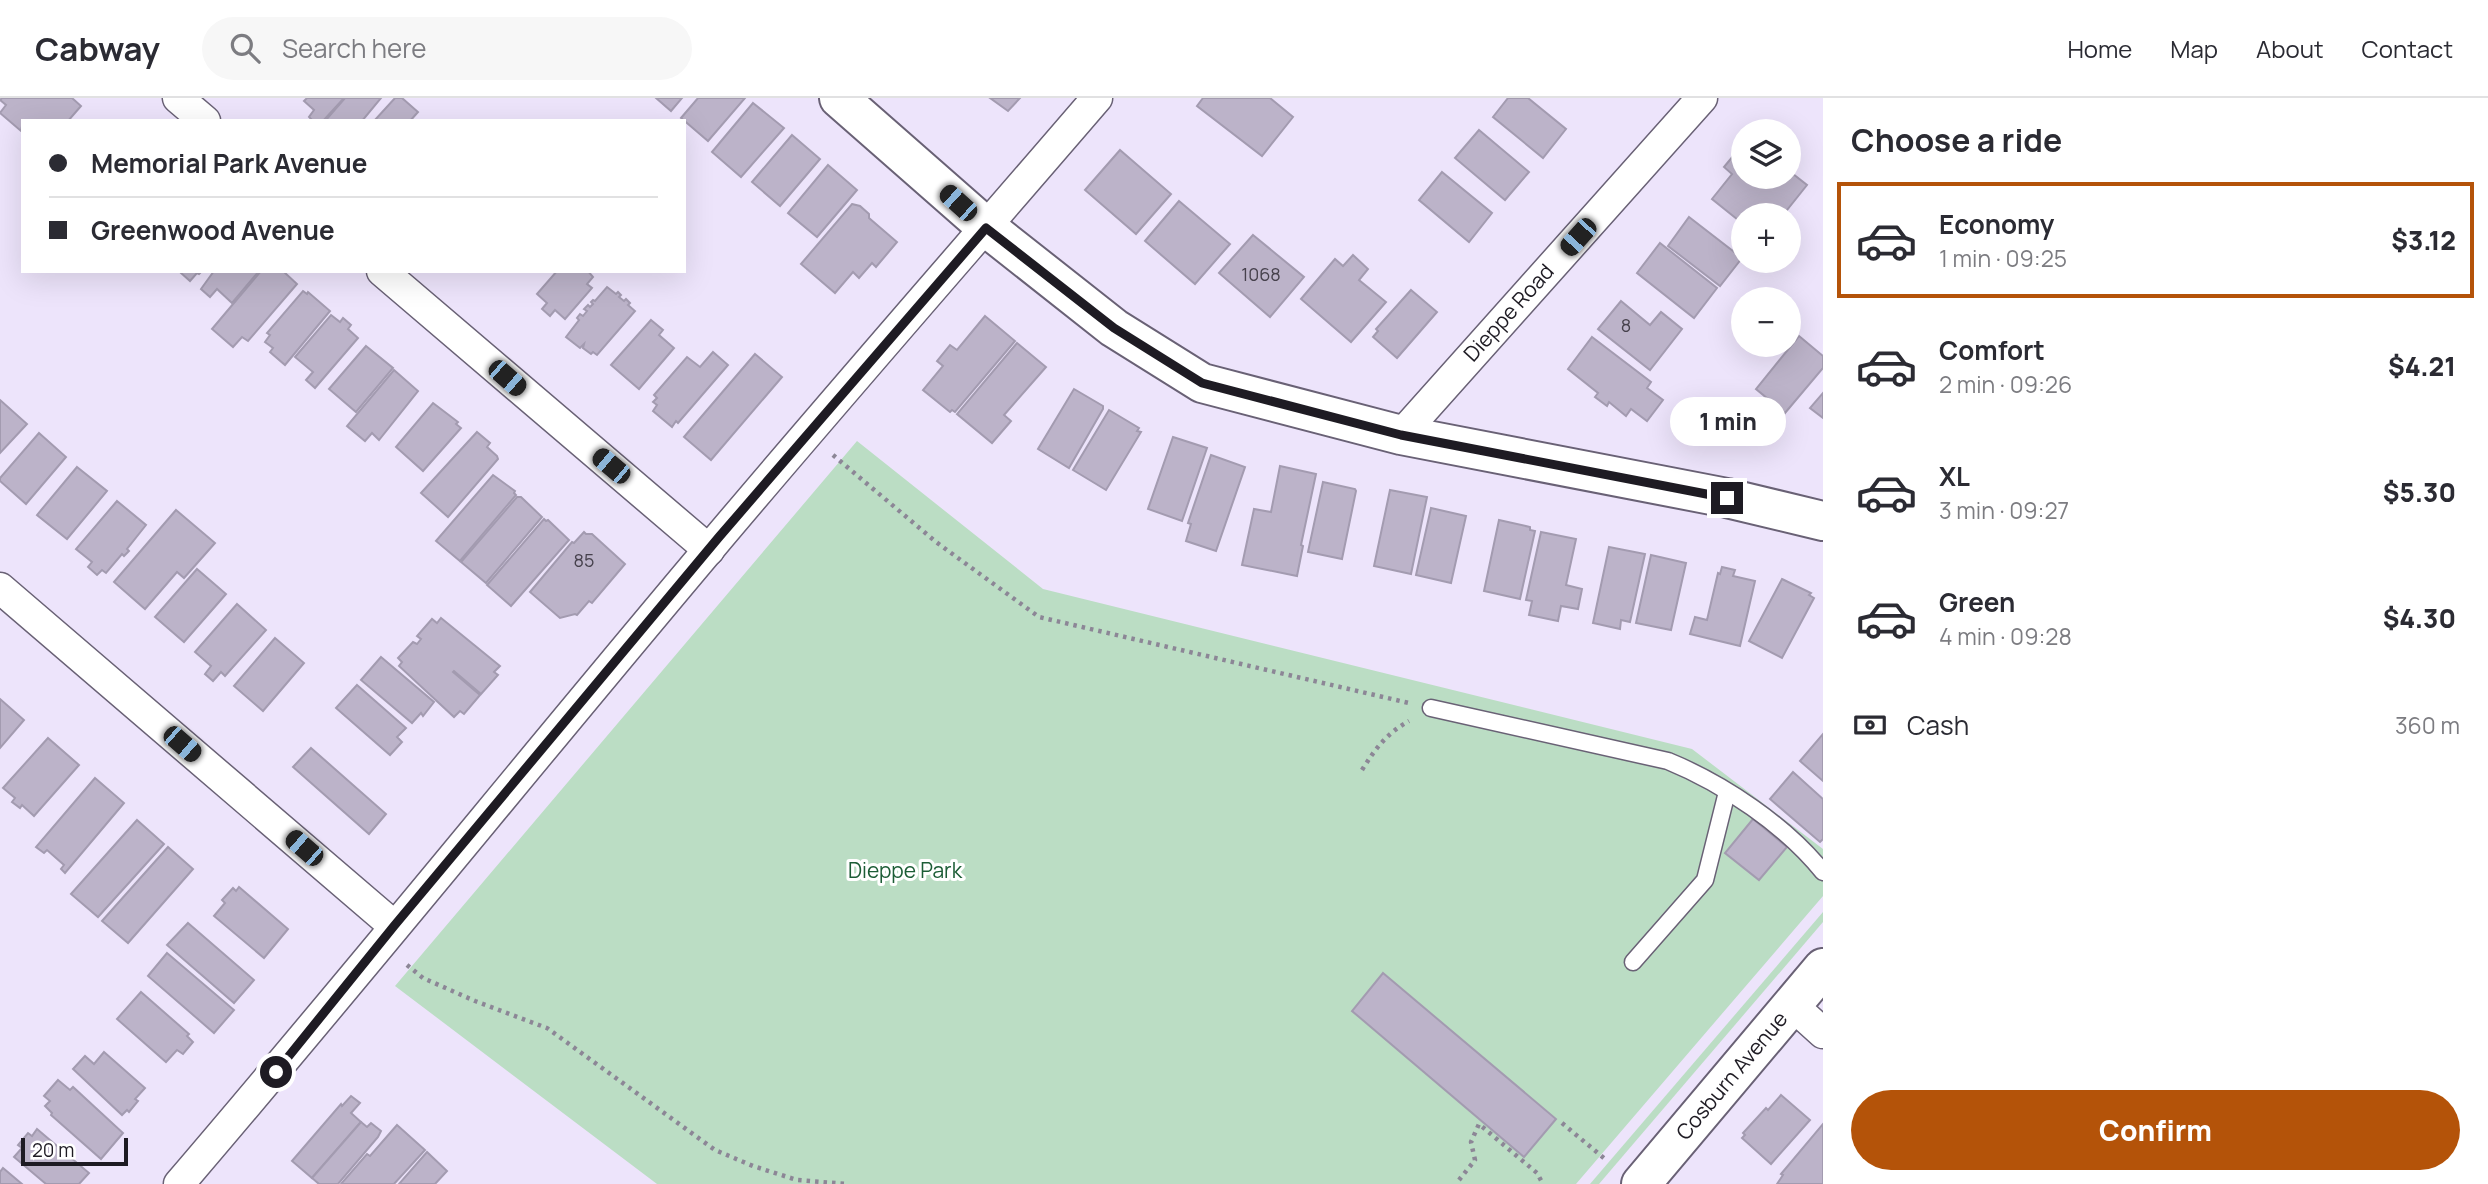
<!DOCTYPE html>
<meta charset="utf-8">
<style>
:root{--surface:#fff;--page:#f7f7f7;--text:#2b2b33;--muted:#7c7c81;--line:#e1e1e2;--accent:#b45309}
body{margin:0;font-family:Manrope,sans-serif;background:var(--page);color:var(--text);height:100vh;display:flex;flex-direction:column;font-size:26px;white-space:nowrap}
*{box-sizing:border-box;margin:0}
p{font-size:23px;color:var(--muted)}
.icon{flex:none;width:38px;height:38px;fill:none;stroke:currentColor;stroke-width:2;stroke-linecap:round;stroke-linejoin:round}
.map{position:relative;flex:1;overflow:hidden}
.panel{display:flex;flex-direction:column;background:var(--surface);width:665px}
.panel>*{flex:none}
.banner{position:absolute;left:21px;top:21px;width:665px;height:154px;border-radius:0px;box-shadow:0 7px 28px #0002;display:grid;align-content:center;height:154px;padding:0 28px;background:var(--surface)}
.controls{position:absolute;left:1731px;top:21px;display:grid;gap:14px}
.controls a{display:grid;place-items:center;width:70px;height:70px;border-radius:50%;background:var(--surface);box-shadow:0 7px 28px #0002;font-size:35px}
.scale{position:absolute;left:21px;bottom:18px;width:107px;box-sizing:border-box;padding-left:7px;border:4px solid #1e1b23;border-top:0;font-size:19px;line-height:24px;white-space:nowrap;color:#1e1b23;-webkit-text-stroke:5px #fff;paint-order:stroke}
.end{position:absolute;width:32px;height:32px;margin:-16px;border:9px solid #1e1b23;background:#fff;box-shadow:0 0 0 4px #fff}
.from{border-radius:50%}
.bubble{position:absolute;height:49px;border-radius:24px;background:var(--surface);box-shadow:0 7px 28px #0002;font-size:23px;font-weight:800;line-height:49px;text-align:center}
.car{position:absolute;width:21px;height:42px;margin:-21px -10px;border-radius:9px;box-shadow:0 0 5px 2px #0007;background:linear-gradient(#222 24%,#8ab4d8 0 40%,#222 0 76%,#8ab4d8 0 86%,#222 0)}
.banner b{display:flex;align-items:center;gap:24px;height:66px;font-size:26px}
.banner b+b{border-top:2px solid var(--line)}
.banner i{width:18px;height:18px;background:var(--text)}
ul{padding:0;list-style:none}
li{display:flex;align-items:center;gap:21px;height:116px;margin:0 14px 10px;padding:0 14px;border:4px solid transparent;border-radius:0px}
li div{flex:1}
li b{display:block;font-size:26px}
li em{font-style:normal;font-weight:800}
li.current{border-color:var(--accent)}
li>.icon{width:63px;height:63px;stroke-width:1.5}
h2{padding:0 28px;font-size:32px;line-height:84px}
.pay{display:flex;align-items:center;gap:18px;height:77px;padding:0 28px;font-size:26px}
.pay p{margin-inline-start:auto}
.cta{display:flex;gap:14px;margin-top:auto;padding:14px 28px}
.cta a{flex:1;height:80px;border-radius:42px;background:var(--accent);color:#fff;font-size:28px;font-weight:800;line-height:80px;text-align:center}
header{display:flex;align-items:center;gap:42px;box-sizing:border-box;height:98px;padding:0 35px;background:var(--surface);border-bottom:2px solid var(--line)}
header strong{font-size:33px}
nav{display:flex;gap:38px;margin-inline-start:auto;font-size:24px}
.search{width:490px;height:63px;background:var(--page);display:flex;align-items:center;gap:18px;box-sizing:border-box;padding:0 24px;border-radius:38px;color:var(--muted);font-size:26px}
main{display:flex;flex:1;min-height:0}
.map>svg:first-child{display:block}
</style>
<header>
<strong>Cabway</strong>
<div class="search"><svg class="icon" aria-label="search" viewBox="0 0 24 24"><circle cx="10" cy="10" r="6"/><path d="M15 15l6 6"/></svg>Search here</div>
<nav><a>Home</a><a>Map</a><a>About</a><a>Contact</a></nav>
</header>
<main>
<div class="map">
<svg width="1823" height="1086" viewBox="0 0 1823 1086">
<rect width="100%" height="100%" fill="#ede4fb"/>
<g fill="#bbddc4">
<polygon points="857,343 1043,491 1692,651 1823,751 1823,798 1576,1086 657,1086 395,888"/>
<polygon points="1823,814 1823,824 1599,1086 1590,1086"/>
</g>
<g fill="#bcb3c9" stroke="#a39bb0" stroke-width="2">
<polygon points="2,0 72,0 81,8 68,23 23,23 21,33 0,15 6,7 0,2"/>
<polygon points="307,0 344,0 323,23 313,23 309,19 314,12 304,3"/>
<polygon points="345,0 381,0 362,23 325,23"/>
<polygon points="395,0 402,0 418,14 410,23 374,23"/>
<polygon points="656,0 682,0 671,13"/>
<polygon points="698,0 745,0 708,43 681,20"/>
<polygon points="990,0 1020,0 1008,13"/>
<polygon points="1203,0 1270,0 1293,19 1262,58 1197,8"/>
<polygon points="1508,0 1528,0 1566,31 1543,60 1493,19"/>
<polygon points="753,5 784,30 741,79 712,54"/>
<polygon points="1479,32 1529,74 1505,102 1455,60"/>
<polygon points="792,37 820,61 780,108 752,84"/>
<polygon points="1743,46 1743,79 1788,79 1788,72 1807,87 1783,117 1743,117 1743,126 1712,101 1732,76 1724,69"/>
<polygon points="1120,52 1171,96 1136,136 1085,92"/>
<polygon points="828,67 857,92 817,139 788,115"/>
<polygon points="1442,74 1492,115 1469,144 1419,102"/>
<polygon points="1179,103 1230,146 1195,186 1145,143"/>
<polygon points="852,106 860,108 869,116 869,120 897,144 876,169 872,165 859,180 853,174 835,195 801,166"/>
<polygon points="1689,119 1742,160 1720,188 1668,148"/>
<polygon points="1253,137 1304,179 1270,219 1219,175"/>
<polygon points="1660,145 1717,190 1694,220 1637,175"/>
<polygon points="1353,157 1368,171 1359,182 1386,204 1351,244 1301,201 1335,161 1343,168"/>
<polygon points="183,173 202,173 199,176 197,175 190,183 181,175"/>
<polygon points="214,173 259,173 232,205 217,191 210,199 201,191"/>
<polygon points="261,173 283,173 297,186 248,243 242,239 233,249 212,231"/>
<polygon points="557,173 588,173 593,179 587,186 592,190 565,221 555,212 550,218 542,211 547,205 537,196"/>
<polygon points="607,189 616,196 618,194 621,197 619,199 624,203 626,201 630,205 628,207 635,213 597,257 593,254 591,256 583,250 584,246 580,250 566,239 579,222 577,220 580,216 583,218 587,213 584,211 588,207 590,209 593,206 591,204 593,202 595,203"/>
<polygon points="1411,192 1437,214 1397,260 1373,239 1378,233 1376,231"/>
<polygon points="303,193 307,196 308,194 330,213 285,267 270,254 273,250 265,244 270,237 267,235"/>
<polygon points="1621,203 1650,227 1661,214 1682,231 1650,272 1598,231"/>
<polygon points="331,217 340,224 343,220 351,227 348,231 358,240 315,290 306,282 313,274 295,259"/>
<polygon points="985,218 1015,243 955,314 952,312 950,314 923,292 943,268 937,263 950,247 957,252"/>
<polygon points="651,222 663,232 659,237 674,250 639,291 611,267"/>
<polygon points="1799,238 1823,258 1823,270 1785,315 1756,291"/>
<polygon points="1592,239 1651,284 1647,290 1663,302 1647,323 1631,311 1626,318 1609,304 1607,308 1595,299 1598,295 1568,271"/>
<polygon points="1017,245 1046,269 1004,317 1011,323 992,345 957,316"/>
<polygon points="366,248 393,270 356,314 329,291"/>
<polygon points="713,254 728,267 678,325 676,323 672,329 653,313 657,307 653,304 657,300 654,297 687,259 700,269"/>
<polygon points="755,256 782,279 711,362 684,339"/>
<polygon points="394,272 418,293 379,342 372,335 365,343 347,328"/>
<polygon points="1074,291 1103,308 1103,311 1069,370 1038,351"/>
<polygon points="1823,295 1823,320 1810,310"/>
<polygon points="0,302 27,326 0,355"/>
<polygon points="433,305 458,324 456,326 461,330 423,373 396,349"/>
<polygon points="1109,312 1139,330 1137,333 1141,334 1106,392 1073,372"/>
<polygon points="477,334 490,345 487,349 497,358 498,361 448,419 421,395"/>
<polygon points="39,335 66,359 26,406 0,383 0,380"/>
<polygon points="1173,339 1207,350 1182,423 1148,411"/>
<polygon points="1211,357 1245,369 1216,453 1186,443 1191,426 1188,425"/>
<polygon points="1280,368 1316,376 1301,447 1303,448 1297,478 1242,467 1254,411 1271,414"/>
<polygon points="77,369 107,393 67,441 37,417"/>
<polygon points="493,377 515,393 514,395 516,397 460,463 436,443"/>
<polygon points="1323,384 1355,391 1356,393 1342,461 1308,454"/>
<polygon points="1390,392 1427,399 1411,476 1374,468"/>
<polygon points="517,399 521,399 542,419 486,485 461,464"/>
<polygon points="117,403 146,427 127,451 129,453 124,458 122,456 106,475 102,472 97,477 88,469 92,464 76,451"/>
<polygon points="1431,410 1466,418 1451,485 1416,477"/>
<polygon points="176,412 215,445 184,480 177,474 145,511 114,484"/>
<polygon points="544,421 546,423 548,422 569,442 511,508 487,487"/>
<polygon points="1499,422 1530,429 1530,432 1535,433 1520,501 1484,493"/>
<polygon points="584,434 586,436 592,436 625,466 592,505 589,503 577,517 575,516 560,520 530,494 572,444 574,445"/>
<polygon points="1541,434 1576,441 1566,487 1582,491 1578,511 1561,508 1558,523 1529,517 1532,503 1526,502"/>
<polygon points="1609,449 1645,456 1630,524 1621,522 1620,531 1593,525"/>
<polygon points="1651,457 1686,465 1671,532 1636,525"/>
<polygon points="1722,469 1735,472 1733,478 1755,483 1740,548 1690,536 1695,519 1707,522 1718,475 1720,476"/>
<polygon points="197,471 226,496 184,544 155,519"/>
<polygon points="1782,481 1811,495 1809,497 1814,500 1782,560 1749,543"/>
<polygon points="237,506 266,532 225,578 221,574 213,583 205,576 211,568 195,554"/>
<polygon points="441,520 500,568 494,574 498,577 481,596 454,573 453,574 480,597 464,616 460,613 454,619 399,568 402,564 398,560 413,544 417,546 421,541 417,538 432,521 437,525"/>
<polygon points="275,540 304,565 263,613 234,588"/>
<polygon points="381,559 434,604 423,618 421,615 412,625 361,582"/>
<polygon points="357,587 406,630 397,639 402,644 390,657 336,610"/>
<polygon points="0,601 24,622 0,650"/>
<polygon points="1823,636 1823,683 1800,663"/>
<polygon points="48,640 79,667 34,718 22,707 20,710 12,704 15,700 3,690"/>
<polygon points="311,650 386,716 369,736 293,669"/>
<polygon points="1793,674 1823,701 1823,741 1820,744 1770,701"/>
<polygon points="95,680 124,705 65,775 61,771 64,767 47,752 44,755 36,749"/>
<polygon points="1753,721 1787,749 1759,782 1725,755"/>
<polygon points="137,722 164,746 98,819 71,796"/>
<polygon points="168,749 193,771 128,845 102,823"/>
<polygon points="239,789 288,831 264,860 214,818 225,805 222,802 233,790 236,793"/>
<polygon points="188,825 254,882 234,905 167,847"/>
<polygon points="167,855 234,912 214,935 148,878"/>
<polygon points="1383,875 1556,1021 1524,1059 1352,913"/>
<polygon points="141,894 189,936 187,938 193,944 183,956 177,952 166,964 117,921"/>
<polygon points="104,954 145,990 135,1001 138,1003 129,1014 127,1012 122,1017 73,971 85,958 94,966"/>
<polygon points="58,982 70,992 73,989 123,1035 101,1061 51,1017 52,1015 45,1008 50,1003 44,998"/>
<polygon points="1781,997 1810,1022 1771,1066 1742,1040 1745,1037 1743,1035 1766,1010 1768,1012"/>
<polygon points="351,998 360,1005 351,1015 361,1024 312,1080 292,1063 341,1006 342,1008"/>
<polygon points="361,1024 367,1029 371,1025 381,1033 378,1039 338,1086 319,1086 312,1080"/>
<polygon points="1823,1026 1823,1086 1777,1086 1783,1077 1781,1076"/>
<polygon points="397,1027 425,1052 394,1086 341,1086 367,1056 370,1058"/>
<polygon points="37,1031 89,1075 79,1086 46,1086 14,1059 22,1050 18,1047 28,1035 32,1038"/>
<polygon points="427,1054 447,1073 435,1086 399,1086"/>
<polygon points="3,1070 22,1086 0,1086 0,1074"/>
</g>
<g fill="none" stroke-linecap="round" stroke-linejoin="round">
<defs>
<g id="service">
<path d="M 1431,610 L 1668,663 C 1724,686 1785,727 1823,774"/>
<polyline points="1633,864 1705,782 1727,694"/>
</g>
<g id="minor">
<polyline points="178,0 205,23"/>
<polyline points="382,173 709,452"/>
<polyline points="1401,337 1702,0"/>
<polyline points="0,490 394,828"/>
<polyline points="1792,907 1823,935"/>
<path d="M 179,1086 C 359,876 532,661 710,450 C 838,298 968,150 1097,0"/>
</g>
<g id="tertiary">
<polyline points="839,0 986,129 1114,230 1202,285 1401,337 1727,400 1823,423"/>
<polyline points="1641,1086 1823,870"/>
</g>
</defs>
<use href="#service" stroke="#696175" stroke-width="19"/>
<use href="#minor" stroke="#696175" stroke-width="33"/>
<use href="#tertiary" stroke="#696175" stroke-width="42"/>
<g stroke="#8c8696" stroke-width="4.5" stroke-dasharray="3.5 5" stroke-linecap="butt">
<polyline points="833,357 936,444 1039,519 1409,605"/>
<path d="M 1362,672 C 1375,651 1387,635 1409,623"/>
<polyline points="407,867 423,880 475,903 547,930 715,1052 753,1068 797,1082 847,1086"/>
<polyline points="1562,1025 1605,1061"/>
<polyline points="1459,1082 1475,1062 1471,1044 1479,1026 1537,1075 1543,1086"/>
</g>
<use href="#service" stroke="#fff" stroke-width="16"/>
<use href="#minor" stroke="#fff" stroke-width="30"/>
<use href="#tertiary" stroke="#fff" stroke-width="38"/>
</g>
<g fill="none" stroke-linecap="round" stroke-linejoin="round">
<polyline stroke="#1e1b23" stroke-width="9" points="276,974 394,828 719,439 986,130 1114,230 1202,285 1401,337 1727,400"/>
</g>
<g text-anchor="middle" stroke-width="6" stroke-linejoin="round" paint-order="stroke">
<g font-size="18" fill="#46414c">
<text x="1261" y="183">1068</text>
<text x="1626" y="234">8</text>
<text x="584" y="469">85</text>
</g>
<g font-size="21" fill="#1e1b23" stroke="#fff">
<text transform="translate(1509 215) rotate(-48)" y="7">Dieppe Road</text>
<text transform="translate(1732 978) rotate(-50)" y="7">Cosburn Avenue</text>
</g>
<g font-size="21" fill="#1c5d36" stroke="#fff">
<text x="905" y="780">Dieppe Park</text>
</g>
</g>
</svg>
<div class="controls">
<a><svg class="icon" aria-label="layers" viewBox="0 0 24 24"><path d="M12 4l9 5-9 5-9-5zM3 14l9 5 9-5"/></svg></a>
<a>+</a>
<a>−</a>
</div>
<div class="scale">20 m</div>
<i class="end from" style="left:276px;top:974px"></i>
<i class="end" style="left:1727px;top:400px"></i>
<div class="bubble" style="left:1670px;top:299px;width:116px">1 min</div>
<i class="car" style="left:958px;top:105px;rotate:312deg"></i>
<i class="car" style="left:1578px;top:139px;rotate:222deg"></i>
<i class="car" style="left:507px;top:280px;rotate:131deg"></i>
<i class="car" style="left:611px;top:368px;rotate:310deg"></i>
<i class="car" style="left:182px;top:646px;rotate:131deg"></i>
<i class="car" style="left:304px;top:750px;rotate:311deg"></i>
<div class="banner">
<b><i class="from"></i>Memorial Park Avenue</b>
<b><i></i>Greenwood Avenue</b>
</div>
</div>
<section class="panel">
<h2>Choose a ride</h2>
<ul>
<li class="current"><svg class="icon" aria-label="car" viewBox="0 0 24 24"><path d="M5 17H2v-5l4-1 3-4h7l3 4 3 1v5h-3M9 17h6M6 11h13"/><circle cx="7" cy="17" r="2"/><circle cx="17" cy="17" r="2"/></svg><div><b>Economy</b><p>1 min · 09:25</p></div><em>$3.12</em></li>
<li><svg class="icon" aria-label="car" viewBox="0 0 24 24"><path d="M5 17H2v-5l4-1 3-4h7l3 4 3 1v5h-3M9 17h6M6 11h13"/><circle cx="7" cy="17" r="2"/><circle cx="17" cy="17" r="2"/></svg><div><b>Comfort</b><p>2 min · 09:26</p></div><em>$4.21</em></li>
<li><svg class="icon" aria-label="car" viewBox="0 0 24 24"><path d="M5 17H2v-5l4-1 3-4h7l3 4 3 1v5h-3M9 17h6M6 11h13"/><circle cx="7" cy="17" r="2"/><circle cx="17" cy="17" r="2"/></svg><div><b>XL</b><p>3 min · 09:27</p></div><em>$5.30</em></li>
<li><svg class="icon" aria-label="car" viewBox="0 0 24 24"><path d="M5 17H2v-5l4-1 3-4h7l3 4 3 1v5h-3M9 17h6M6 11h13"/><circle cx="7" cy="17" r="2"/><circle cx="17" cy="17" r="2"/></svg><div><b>Green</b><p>4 min · 09:28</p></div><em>$4.30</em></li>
</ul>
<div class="pay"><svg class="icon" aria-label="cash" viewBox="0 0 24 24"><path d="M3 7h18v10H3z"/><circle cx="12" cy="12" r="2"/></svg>Cash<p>360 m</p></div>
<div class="cta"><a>Confirm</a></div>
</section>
</main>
